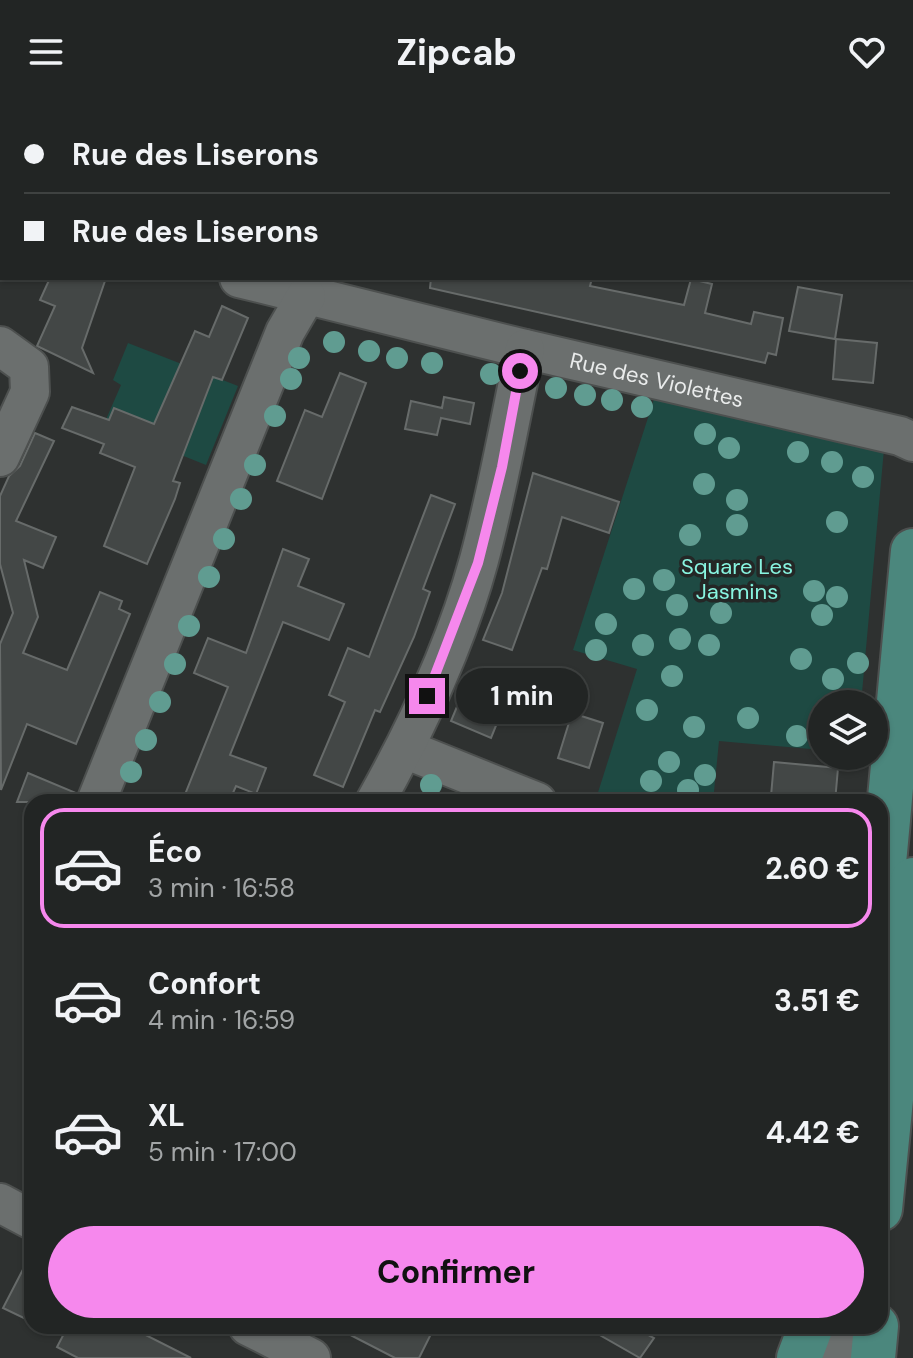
<!DOCTYPE html>
<html lang="fr">
<meta charset="utf-8">
<style>
:root{--surface:#222524;--page:#2e3131;--text:#f1f3f6;--muted:#a2a5a6;--line:#3f4241;--accent:#f688ed}
body{margin:0;font-family:"DM Sans",sans-serif;background:var(--page);color:var(--text);height:100vh;display:flex;flex-direction:column;font-size:30px;white-space:nowrap}
*{box-sizing:border-box;margin:0}
p{font-size:26px;color:var(--muted)}
.icon{flex:none;width:44px;height:44px;fill:none;stroke:currentColor;stroke-width:2;stroke-linecap:round;stroke-linejoin:round}
.map{position:relative;flex:1;overflow:hidden}
.side{position:absolute;left:24px;top:690px;width:864px;height:540px;display:flex;flex-direction:column;background:var(--surface);border-radius:24px;box-shadow:0 2px 6px #0004,0 0 0 2px var(--line)}
.side>*{flex:none}
.banner{position:absolute;left:0px;top:0px;width:914px;height:176px;box-shadow:0 2px 6px #0004,0 0 0 2px var(--line);display:grid;align-content:center;height:176px;padding:0 24px;background:var(--surface)}
.buttons{position:absolute;left:808px;top:586px;display:grid;gap:16px}
.buttons a{display:grid;place-items:center;width:80px;height:80px;border-radius:50%;background:var(--surface);box-shadow:0 2px 6px #0004,0 0 0 2px var(--line);font-size:40px}
.end{position:absolute;width:36px;height:36px;margin:-18px;border:10px solid #f688ed;background:#111;box-shadow:0 0 0 4px #111}
.from{border-radius:50%}
.bubble{position:absolute;height:56px;border-radius:28px;background:var(--surface);box-shadow:0 2px 6px #0004,0 0 0 2px var(--line);font-size:26px;font-weight:700;line-height:56px;text-align:center}
.banner b{display:flex;align-items:center;gap:28px;height:76px;font-size:30px}
.banner b+b{border-top:2px solid var(--line)}
.banner i{width:20px;height:20px;background:var(--text)}
ul{padding:14px 0 0;list-style:none}
li{display:flex;align-items:center;gap:24px;height:120px;margin:0 16px 12px;padding:0 8px;border:4px solid transparent;border-radius:24px}
li div{flex:1}
li b{display:block;font-size:30px}
li em{font-style:normal;font-weight:700}
li.current{border-color:var(--accent)}
li>.icon{width:72px;height:72px;stroke-width:1.5}
.cta{display:flex;gap:16px;margin-top:auto;padding:16px 24px}
.cta a{flex:1;height:92px;border-radius:48px;background:var(--accent);color:#111;font-size:32px;font-weight:700;line-height:92px;text-align:center}
header{display:flex;justify-content:space-between;align-items:center;height:104px;padding:0 24px;background:var(--surface);font-size:36px;font-weight:700}
.map>svg:first-child{display:block}
</style>
<header><svg class="icon" aria-label="menu" viewBox="0 0 24 24"><path d="M4 6h16M4 12h16M4 18h16"/></svg>Zipcab<svg class="icon" aria-label="heart" viewBox="0 0 24 24"><path d="M12 20l-8-8c-3-5 5-10 8-4 3-6 11-1 8 4z"/></svg></header>
<div class="map">
<svg width="913" height="1254" viewBox="0 0 913 1254">
<rect width="100%" height="100%" fill="#2e3130"/>
<g fill="#1e4a43">
<polygon points="128,239 238,282 206,361 104,320 121,281 113,276"/>
<polygon points="655,292 884,345 861,600 822,600 822,646 719,637 713,698 595,698 637,565 573,546"/>
</g>
<g fill="#434746" stroke="#676b6a" stroke-width="2">
<polygon points="50,174 106,174 82,244 93,269 37,242 55,202 40,196"/>
<polygon points="431,174 592,174 590,182 684,201 691,175 712,180 705,209 751,220 754,208 783,214 776,251 768,249 765,259 430,184"/>
<polygon points="798,183 842,191 835,235 789,227"/>
<polygon points="222,202 248,214 222,276 213,273 173,377 180,379 175,395 147,460 104,442 135,363 100,349 104,340 62,324 72,303 109,316 114,304 154,320 195,227 209,233"/>
<polygon points="836,235 877,239 873,279 833,275"/>
<polygon points="340,269 366,279 322,395 277,377 305,306 322,313"/>
<polygon points="444,293 474,299 470,320 441,314 437,331 405,325 411,297 442,304"/>
<polygon points="35,329 54,337 16,417 56,433 43,464 24,456 38,513 23,549 67,566 100,488 122,497 119,505 130,510 76,640 27,620 1,686 0,540 13,509 0,460 0,392 9,372 20,362"/>
<polygon points="533,369 619,398 609,429 562,413 547,465 542,464 512,546 483,536 502,489"/>
<polygon points="431,391 455,400 423,485 430,488 414,533 380,608 375,606 343,683 314,671 345,598 329,591 348,544 369,553"/>
<polygon points="283,445 309,455 298,482 344,500 329,536 283,518 230,651 266,664 256,690 236,682 229,698 182,698 228,583 194,569 208,534 246,549"/>
<polygon points="466,581 506,597 491,634 451,617"/>
<polygon points="572,609 603,619 589,664 558,654"/>
<polygon points="774,658 838,664 835,698 771,692"/>
<polygon points="28,669 76,689 74,698 17,698"/>
<polygon points="32,1148 32,1218 3,1204"/>
<polygon points="68,1222 128,1222 191,1254 78,1254 57,1243"/>
<polygon points="333,1222 435,1222 419,1254 395,1254"/>
<polygon points="584,1222 632,1222 654,1234 640,1254"/>
</g>
<g fill="none" stroke-linecap="round" stroke-linejoin="round">
<defs>
<g id="minor">
<polyline points="626,0 633,2"/>
<polyline points="235,2 236,0"/>
<polyline points="912,73 913,73"/>
<path id="s1" d="M 239,174 L 525,245 L 900,332 L 913,338"/>
<polyline points="0,242 29,263 30,288 0,353"/>
<polyline points="405,645 537,698"/>
<polyline points="96,698 285,228 306,192"/>
<path d="M 375,698 C 416,625 457,537 479,456 C 498,386 510,315 525,245"/>
<polyline points="0,1099 32,1116"/>
<polyline points="248,1222 311,1254"/>
<polyline points="837,1254 845,1222"/>
</g>
<g id="major">
<polyline points="880,802 913,447"/>
<polyline points="880,1105 913,776"/>
<polyline points="799,1254 811,1222"/>
<polyline points="873,1254 876,1222"/>
</g>
</defs>
<use href="#minor" stroke="#4d504f" stroke-width="42"/>
<use href="#major" stroke="#4d504f" stroke-width="48"/>
<use href="#minor" stroke="#6b6f6e" stroke-width="38"/>
<use href="#major" stroke="#4b877d" stroke-width="44"/>
</g>
<g fill="#609c91">
<circle cx="334" cy="238" r="11"/>
<circle cx="369" cy="247" r="11"/>
<circle cx="299" cy="254" r="11"/>
<circle cx="397" cy="254" r="11"/>
<circle cx="432" cy="259" r="11"/>
<circle cx="491" cy="270" r="11"/>
<circle cx="291" cy="275" r="11"/>
<circle cx="556" cy="284" r="11"/>
<circle cx="585" cy="291" r="11"/>
<circle cx="612" cy="296" r="11"/>
<circle cx="642" cy="303" r="11"/>
<circle cx="275" cy="312" r="11"/>
<circle cx="705" cy="330" r="11"/>
<circle cx="729" cy="344" r="11"/>
<circle cx="798" cy="348" r="11"/>
<circle cx="832" cy="358" r="11"/>
<circle cx="255" cy="361" r="11"/>
<circle cx="863" cy="373" r="11"/>
<circle cx="704" cy="380" r="11"/>
<circle cx="241" cy="395" r="11"/>
<circle cx="737" cy="396" r="11"/>
<circle cx="837" cy="418" r="11"/>
<circle cx="737" cy="421" r="11"/>
<circle cx="690" cy="431" r="11"/>
<circle cx="224" cy="435" r="11"/>
<circle cx="209" cy="473" r="11"/>
<circle cx="664" cy="476" r="11"/>
<circle cx="634" cy="485" r="11"/>
<circle cx="814" cy="487" r="11"/>
<circle cx="837" cy="493" r="11"/>
<circle cx="677" cy="501" r="11"/>
<circle cx="721" cy="509" r="11"/>
<circle cx="822" cy="511" r="11"/>
<circle cx="606" cy="520" r="11"/>
<circle cx="189" cy="522" r="11"/>
<circle cx="680" cy="535" r="11"/>
<circle cx="643" cy="541" r="11"/>
<circle cx="709" cy="541" r="11"/>
<circle cx="596" cy="546" r="11"/>
<circle cx="801" cy="555" r="11"/>
<circle cx="858" cy="559" r="11"/>
<circle cx="175" cy="560" r="11"/>
<circle cx="672" cy="572" r="11"/>
<circle cx="833" cy="575" r="11"/>
<circle cx="160" cy="598" r="11"/>
<circle cx="647" cy="606" r="11"/>
<circle cx="748" cy="614" r="11"/>
<circle cx="694" cy="623" r="11"/>
<circle cx="797" cy="632" r="11"/>
<circle cx="146" cy="636" r="11"/>
<circle cx="669" cy="658" r="11"/>
<circle cx="131" cy="668" r="11"/>
<circle cx="705" cy="671" r="11"/>
<circle cx="651" cy="677" r="11"/>
<circle cx="431" cy="681" r="11"/>
<circle cx="688" cy="686" r="11"/>
</g>
<g fill="none" stroke-linecap="round" stroke-linejoin="round">
<polyline stroke="#f688ed" stroke-width="10" points="427,592 478,459 502,363 520,267"/>
</g>
<g text-anchor="middle" stroke-width="7" stroke-linejoin="round" paint-order="stroke">
<g font-size="22" fill="#e9ebeb" stroke="#242726">
<text dy="8" stroke="none"><textPath href="#s1" startOffset="430">Rue des Violettes</textPath></text>
</g>
<g font-size="22" fill="#88f4e0" stroke="#242726">
<text x="737" y="470">Square Les<tspan x="737" dy="25">Jasmins</tspan></text>
</g>
</g>
</svg>
<div class="buttons">
<a><svg class="icon" aria-label="layers" viewBox="0 0 24 24"><path d="M12 4l9 5-9 5-9-5zM3 14l9 5 9-5"/></svg></a>
</div>
<i class="end from" style="left:520px;top:267px"></i>
<i class="end" style="left:427px;top:592px"></i>
<div class="bubble" style="left:456px;top:564px;width:132px">1 min</div>
<div class="banner">
<b><i class="from"></i>Rue des Liserons</b>
<b><i></i>Rue des Liserons</b>
</div>
<section class="side">
<ul>
<li class="current"><svg class="icon" aria-label="car" viewBox="0 0 24 24"><path d="M5 17H2v-5l4-1 3-4h7l3 4 3 1v5h-3M9 17h6M6 11h13"/><circle cx="7" cy="17" r="2"/><circle cx="17" cy="17" r="2"/></svg><div><b>Éco</b><p>3 min · 16:58</p></div><em>2.60 €</em></li>
<li><svg class="icon" aria-label="car" viewBox="0 0 24 24"><path d="M5 17H2v-5l4-1 3-4h7l3 4 3 1v5h-3M9 17h6M6 11h13"/><circle cx="7" cy="17" r="2"/><circle cx="17" cy="17" r="2"/></svg><div><b>Confort</b><p>4 min · 16:59</p></div><em>3.51 €</em></li>
<li><svg class="icon" aria-label="car" viewBox="0 0 24 24"><path d="M5 17H2v-5l4-1 3-4h7l3 4 3 1v5h-3M9 17h6M6 11h13"/><circle cx="7" cy="17" r="2"/><circle cx="17" cy="17" r="2"/></svg><div><b>XL</b><p>5 min · 17:00</p></div><em>4.42 €</em></li>
</ul>
<div class="cta"><a>Confirmer</a></div>
</section>
</div>
